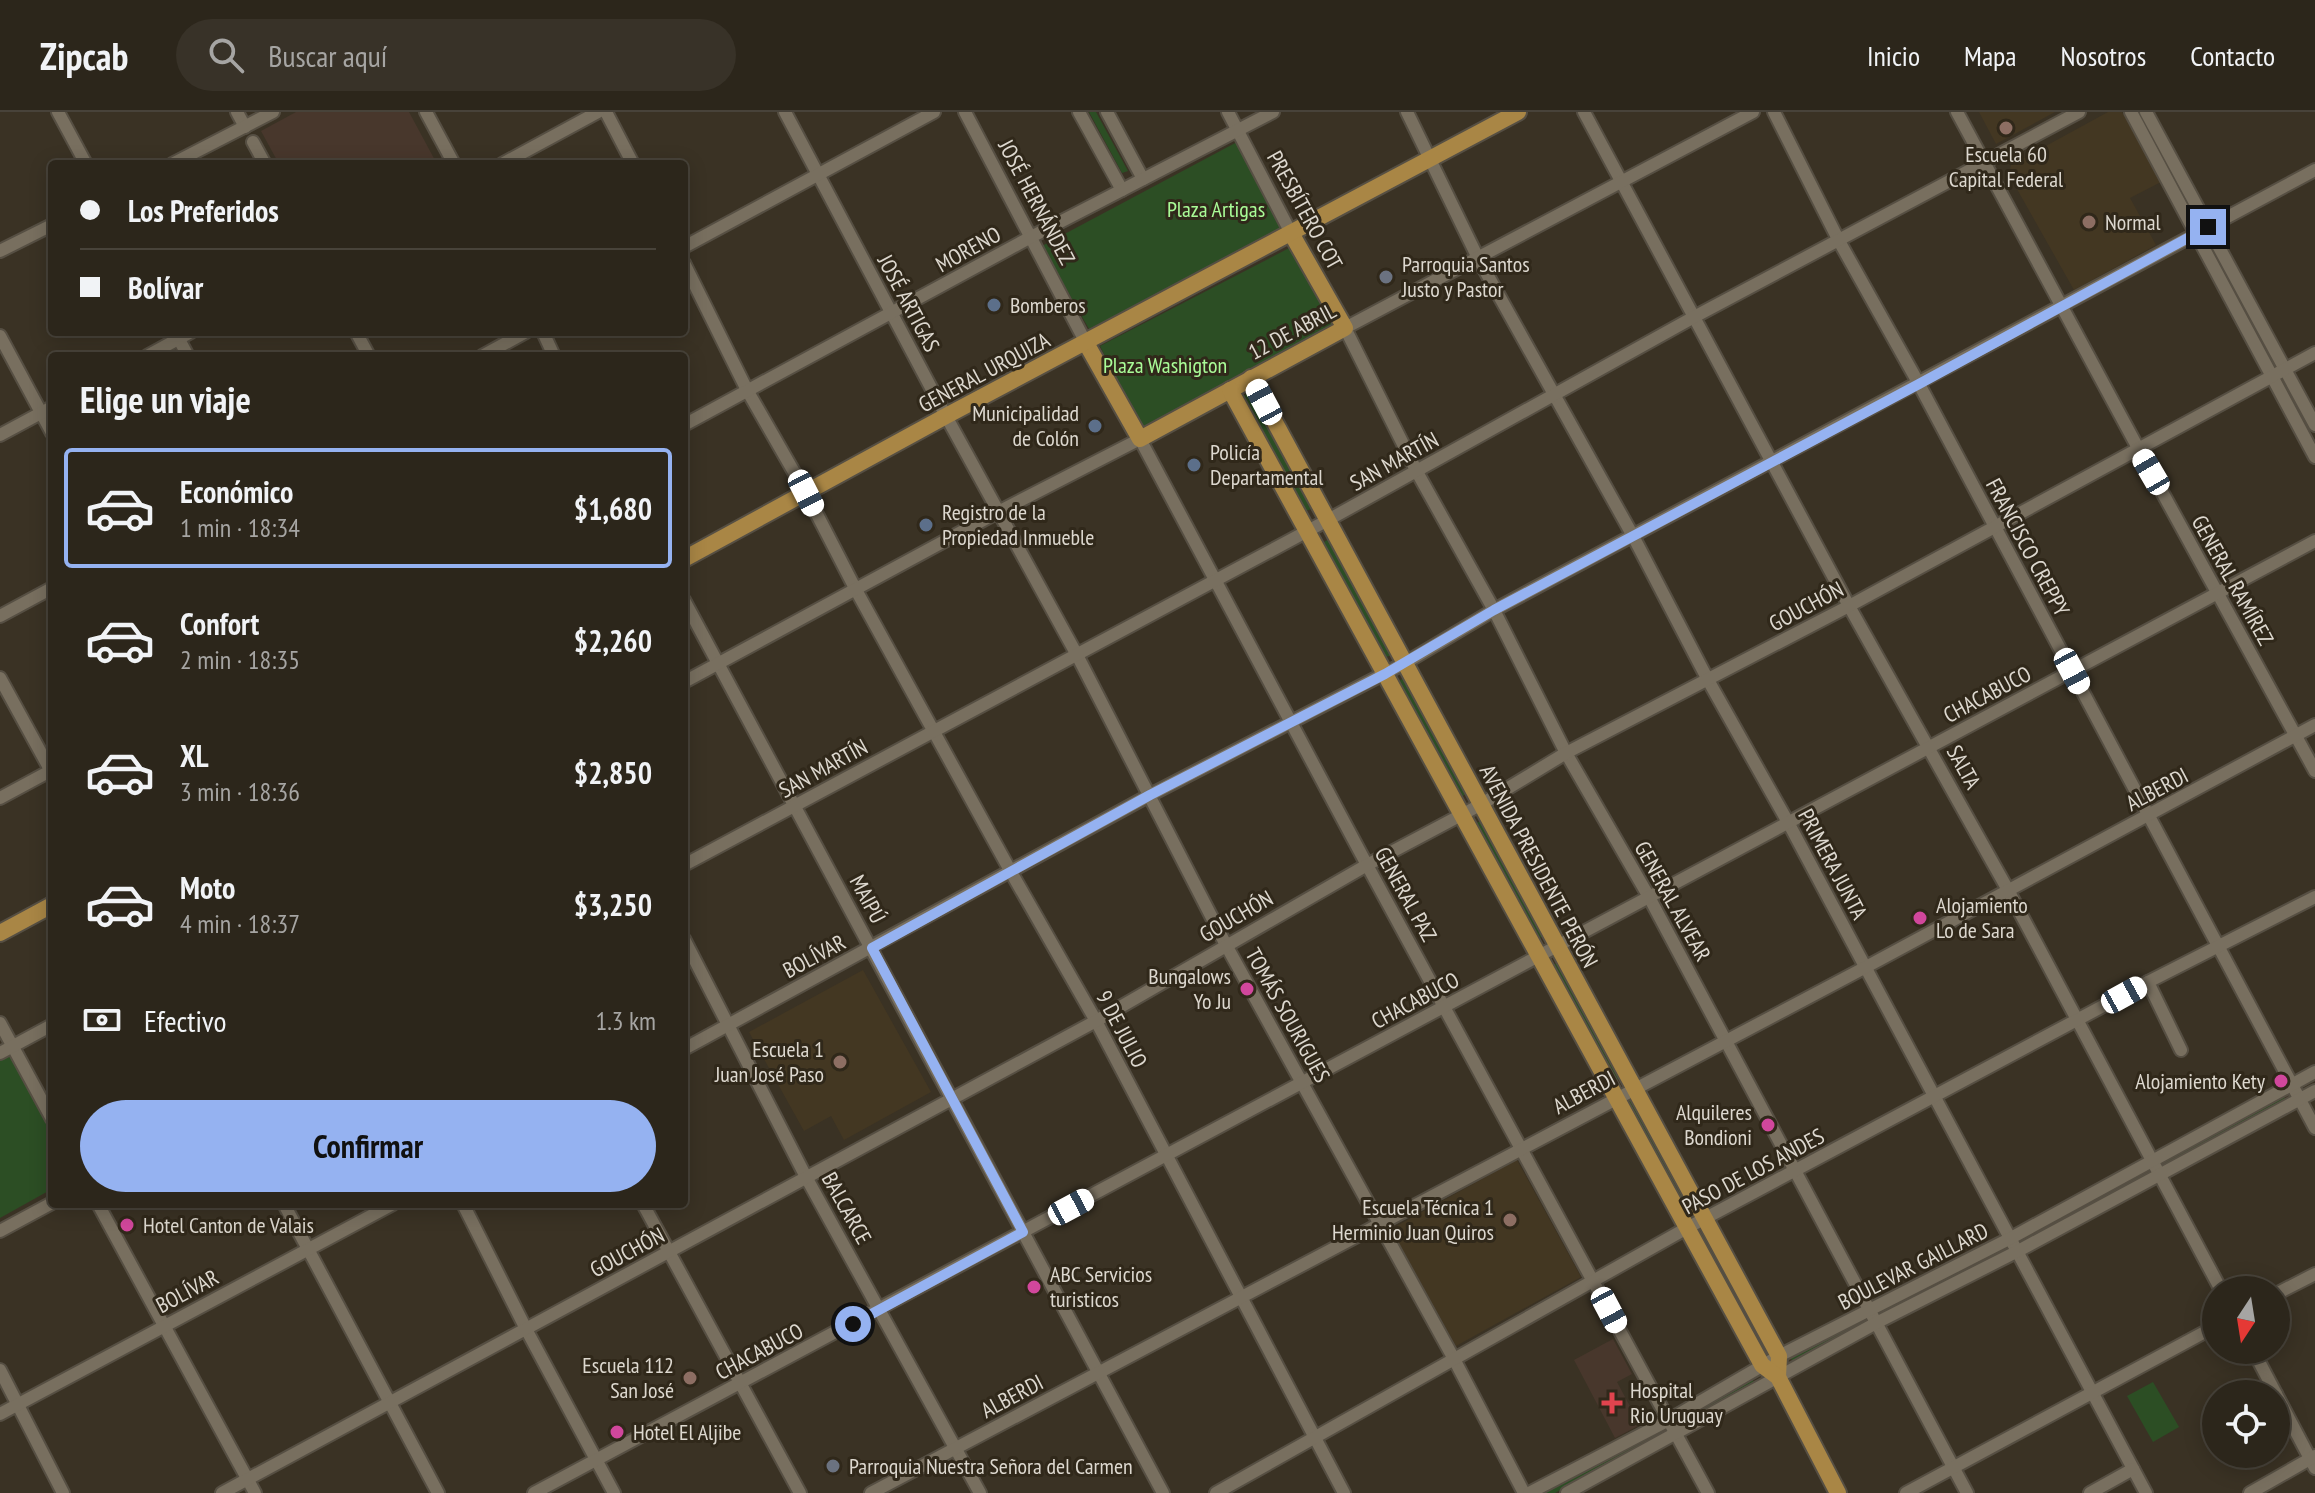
<!DOCTYPE html>
<html lang="es">
<meta charset="utf-8">
<style>
:root{--surface:#2c261b;--page:#383228;--text:#f1f3f6;--muted:#a6a5a3;--line:#48433a;--accent:#95b2f1}
body{margin:0;font-family:"PT Sans Narrow",sans-serif;background:var(--page);color:var(--text);height:100vh;display:flex;flex-direction:column;font-size:30px;white-space:nowrap}
*{box-sizing:border-box;margin:0}
p{font-size:26px;color:var(--muted)}
.icon{flex:none;width:44px;height:44px;fill:none;stroke:currentColor;stroke-width:2;stroke-linecap:round;stroke-linejoin:round}
.map{position:relative;flex:1;overflow:hidden}
.details{position:absolute;left:48px;top:240px;width:640px;height:856px;display:flex;flex-direction:column;background:var(--surface);border-radius:8px;box-shadow:0 4px 20px #0003,0 0 0 2px var(--line)}
.details>*{flex:none}
.top-card{position:absolute;left:48px;top:48px;width:640px;height:176px;border-radius:8px;box-shadow:0 4px 20px #0003,0 0 0 2px var(--line);display:grid;align-content:center;height:176px;padding:0 32px;background:var(--surface)}
.needle{width:52px;rotate:192deg}
.controls{position:absolute;left:2202px;top:1164px;display:grid;gap:16px}
.controls a{display:grid;place-items:center;width:88px;height:88px;border-radius:50%;background:var(--surface);box-shadow:0 4px 20px #0003,0 0 0 2px var(--line);font-size:40px}
.end{position:absolute;width:36px;height:36px;margin:-18px;border:10px solid #95b2f1;background:#111;box-shadow:0 0 0 4px #111}
.from{border-radius:50%}
.car{position:absolute;width:24px;height:48px;margin:-24px -12px;border-radius:10px;box-shadow:0 0 6px 2px #0007;background:linear-gradient(#fff 24%,#345 0 40%,#fff 0 76%,#345 0 86%,#fff 0)}
.top-card b{display:flex;align-items:center;gap:28px;height:76px;font-size:30px}
.top-card b+b{border-top:2px solid var(--line)}
.top-card i{width:20px;height:20px;background:var(--text)}
ul{padding:0;list-style:none}
li{display:flex;align-items:center;gap:24px;height:120px;margin:0 16px 12px;padding:0 16px;border:4px solid transparent;border-radius:8px}
li div{flex:1}
li b{display:block;font-size:30px}
li em{font-style:normal;font-weight:600}
li.current{border-color:var(--accent)}
li>.icon{width:72px;height:72px;stroke-width:1.5}
h2{padding:0 32px;font-size:36px;line-height:96px}
.pay{display:flex;align-items:center;gap:20px;height:88px;padding:0 32px;font-size:30px}
.pay p{margin-inline-start:auto}
.cta{display:flex;gap:16px;margin-top:auto;padding:16px 32px}
.cta a{flex:1;height:92px;border-radius:48px;background:var(--accent);color:#111;font-size:32px;font-weight:600;line-height:92px;text-align:center}
header{display:flex;align-items:center;gap:48px;box-sizing:border-box;height:112px;padding:0 40px;background:var(--surface);border-bottom:2px solid var(--line)}
header strong{font-size:38px}
nav{display:flex;gap:44px;margin-inline-start:auto;font-size:28px}
.search{width:560px;height:72px;background:var(--page);display:flex;align-items:center;gap:20px;box-sizing:border-box;padding:0 28px;border-radius:44px;color:var(--muted);font-size:30px}
.map>svg:first-child{display:block}
</style>
<header>
<strong>Zipcab</strong>
<div class="search"><svg class="icon" aria-label="search" viewBox="0 0 24 24"><circle cx="10" cy="10" r="6"/><path d="M15 15l6 6"/></svg>Buscar aquí</div>
<nav><a>Inicio</a><a>Mapa</a><a>Nosotros</a><a>Contacto</a></nav>
</header>
<div class="map">
<svg width="2315" height="1381" viewBox="0 0 2315 1381">
<rect width="100%" height="100%" fill="#3a3224"/>
<g fill="#433722">
<polygon points="1979,0 2055,0 1996,32"/>
<polygon points="2108,0 2122,0 2161,70 2130,86 2156,133 2074,178 2009,63 2011,53"/>
<polygon points="863,858 931,980 844,1028 831,1004 804,1019 749,920"/>
<polygon points="1517,1048 1581,1165 1456,1234 1391,1117"/>
</g>
<g fill="#48372c">
<polygon points="296,0 409,0 437,52 279,52 261,19"/>
<polygon points="1613,1227 1632,1262 1617,1270 1640,1313 1615,1326 1574,1248"/>
</g>
<g fill="#2c4e24">
<polygon points="1089,0 1096,0 1128,59 1122,61"/>
<polygon points="1237,30 1283,117 1089,217 1042,134"/>
<polygon points="1295,133 1336,212 1142,319 1100,234"/>
<polygon points="2213,133 2275,249 2270,251 2208,136"/>
<polygon points="1249,281 1311,397 1306,399 1243,284"/>
<polygon points="1329,427 1392,543 1386,545 1324,430"/>
<polygon points="1404,566 1466,682 1461,685 1399,569"/>
<polygon points="1481,709 1543,824 1538,827 1476,711"/>
<polygon points="1557,851 1620,966 1614,969 1552,853"/>
<polygon points="10,943 52,1020 52,1077 0,1106 0,948"/>
<polygon points="2283,983 2287,990 2166,1056 2162,1048"/>
<polygon points="1630,987 1692,1103 1687,1105 1625,990"/>
<polygon points="2141,1060 2144,1067 2024,1133 2020,1125"/>
<polygon points="1704,1121 1766,1236 1761,1239 1698,1124"/>
<polygon points="2000,1133 2003,1140 1882,1204 1878,1197"/>
<polygon points="1860,1204 1864,1212 1793,1250 1789,1243"/>
<polygon points="1751,1265 1755,1272 1685,1312 1681,1305"/>
<polygon points="2153,1270 2179,1315 2153,1330 2127,1284"/>
<polygon points="1658,1316 1662,1323 1555,1381 1538,1381"/>
</g>
<g fill="none" stroke-linecap="round" stroke-linejoin="round">
<defs>
<g id="minor">
<polyline points="58,0 86,52"/>
<polyline points="237,0 245,15"/>
<polyline points="426,0 454,52"/>
<polyline points="606,0 633,52"/>
<polyline points="785,0 946,304 1077,543 1226,833 1454,1247 1524,1381"/>
<polyline points="965,0 1086,231"/>
<polyline points="1079,0 1122,78"/>
<polyline points="1107,0 1143,67"/>
<polyline points="1228,0 1291,121"/>
<polyline points="1407,0 1478,146 1633,424 1708,568 1789,712 2146,1381"/>
<polyline points="1584,0 1849,494 2008,778 2221,1178"/>
<polyline points="1753,0 1345,216 1417,360 1494,498 1566,641 1649,785 1967,1381"/>
<polyline points="1774,0 1839,129 1919,272 2315,1016"/>
<polyline points="1957,0 2138,336 2315,659"/>
<polyline points="2131,0 2315,345"/>
<polyline points="2146,0 2315,313"/>
<polyline points="253,30 265,52"/>
<polyline points="172,52 273,0"/>
<polyline points="502,52 598,0"/>
<polyline points="684,135 934,0"/>
<polyline points="0,139 52,113"/>
<polyline points="684,151 747,278 806,381 856,478 1011,760 1096,909 1344,1381"/>
<polyline points="175,220 188,244"/>
<polyline points="356,220 369,244"/>
<polyline points="543,220 554,244"/>
<polyline points="0,224 52,321"/>
<polyline points="147,244 191,220"/>
<polyline points="482,244 526,220"/>
<polyline points="684,313 1031,125 1273,0"/>
<polyline points="0,323 52,295"/>
<polyline points="684,488 1163,1381"/>
<polyline points="0,504 52,476"/>
<polyline points="0,566 52,661"/>
<polyline points="684,570 1000,399 1140,327 1367,753 1708,1381"/>
<polyline points="0,686 52,658"/>
<polyline points="684,753 1328,408 1694,205 2079,0"/>
<polyline points="684,827 806,1065 980,1381"/>
<polyline points="2148,870 2181,938"/>
<polyline points="0,911 52,1007"/>
<polyline points="684,937 1150,683 1405,551 1494,498 2315,58"/>
<polyline points="0,941 52,913"/>
<polyline points="98,1092 255,1381"/>
<polyline points="284,1092 438,1381"/>
<polyline points="463,1092 526,1217 614,1381"/>
<polyline points="643,1092 800,1381"/>
<polyline points="0,1119 52,1091"/>
<polyline points="2276,1182 2315,1162"/>
<polyline points="2253,1238 2276,1282"/>
<polyline points="0,1258 63,1381"/>
<polyline points="2276,1282 2315,1356"/>
<polyline points="0,1302 393,1092"/>
<polyline points="222,1381 1096,909 1367,753 1480,693 1566,641 1849,494 2315,241"/>
<polyline points="534,1381 2315,429"/>
<polyline points="871,1381 1866,855 2315,613"/>
<polyline points="1216,1381 1687,1116 2148,870 2315,785"/>
<polyline points="1529,1381 1669,1308 1779,1244 2011,1126 2315,960"/>
<polyline points="1567,1381 1878,1210 2018,1139 2315,979"/>
<polyline points="1906,1381 2216,1214"/>
<polyline points="2090,1381 2133,1357"/>
<polyline points="2250,1381 2315,1344"/>
</g>
<g id="major">
<polyline points="1086,231 1140,327 1345,216 1291,121"/>
<polyline points="1251,266 1779,1244 1778,1265"/>
<polyline points="1230,278 1762,1253 1778,1265 1838,1381"/>
<polyline points="684,447 946,304 1518,0"/>
<polyline points="0,821 52,793"/>
</g>
</defs>
<use href="#minor" stroke="#564f43" stroke-width="16"/>
<use href="#major" stroke="#564f43" stroke-width="20"/>
<use href="#minor" stroke="#786f5f" stroke-width="12"/>
<use href="#major" stroke="#a98645" stroke-width="16"/>
</g>
<g fill="none" stroke-linecap="round" stroke-linejoin="round">
<polyline stroke="#95b2f1" stroke-width="10" points="853,1212 1023,1120 872,836 1150,683 1385,562 1494,498 1919,272 2208,115"/>
</g>
<g fill="#8d6e63" stroke="#30281a" stroke-width="3">
<circle cx="2006" cy="16" r="8"/>
<circle cx="2089" cy="110" r="8"/>
<circle cx="840" cy="950" r="8"/>
<circle cx="1510" cy="1108" r="8"/>
<circle cx="690" cy="1266" r="8"/>
</g>
<g fill="#6b7280" stroke="#30281a" stroke-width="3">
<circle cx="1386" cy="165" r="8"/>
<circle cx="833" cy="1354" r="8"/>
</g>
<g fill="#5c6f8a" stroke="#30281a" stroke-width="3">
<circle cx="994" cy="193" r="8"/>
<circle cx="1095" cy="314" r="8"/>
<circle cx="1194" cy="353" r="8"/>
<circle cx="926" cy="413" r="8"/>
</g>
<g fill="#d1479c" stroke="#30281a" stroke-width="3">
<circle cx="1920" cy="806" r="8"/>
<circle cx="1247" cy="877" r="8"/>
<circle cx="2281" cy="969" r="8"/>
<circle cx="1768" cy="1013" r="8"/>
<circle cx="127" cy="1113" r="8"/>
<circle cx="1034" cy="1175" r="8"/>
<circle cx="617" cy="1320" r="8"/>
</g>
<path fill="#e0444e" stroke="#30281a" stroke-width="3" d="M1608 1279h8v8h8v8h-8v8h-8v-8h-8v-8h8z"/>
<g text-anchor="middle" stroke-width="6" stroke-linejoin="round" paint-order="stroke">
<g font-size="22" fill="#ddd8cf" stroke="#30281a" text-anchor="start">
<text x="2006" y="50" text-anchor="middle">Escuela 60<tspan x="2006" dy="25">Capital Federal</tspan></text>
<text x="2105" y="118">Normal</text>
<text x="1402" y="160">Parroquia Santos<tspan x="1402" dy="25">Justo y Pastor</tspan></text>
<text x="1010" y="201">Bomberos</text>
<text x="1079" y="309" text-anchor="end">Municipalidad<tspan x="1079" dy="25">de Colón</tspan></text>
<text x="1210" y="348">Policía<tspan x="1210" dy="25">Departamental</tspan></text>
<text x="942" y="408">Registro de la<tspan x="942" dy="25">Propiedad Inmueble</tspan></text>
<text x="1936" y="801">Alojamiento<tspan x="1936" dy="25">Lo de Sara</tspan></text>
<text x="1231" y="872" text-anchor="end">Bungalows<tspan x="1231" dy="25">Yo Ju</tspan></text>
<text x="824" y="945" text-anchor="end">Escuela 1<tspan x="824" dy="25">Juan José Paso</tspan></text>
<text x="2265" y="977" text-anchor="end">Alojamiento Kety</text>
<text x="1752" y="1008" text-anchor="end">Alquileres<tspan x="1752" dy="25">Bondioni</tspan></text>
<text x="1494" y="1103" text-anchor="end">Escuela Técnica 1<tspan x="1494" dy="25">Herminio Juan Quiros</tspan></text>
<text x="143" y="1121">Hotel Canton de Valais</text>
<text x="1050" y="1170">ABC Servicios<tspan x="1050" dy="25">turisticos</tspan></text>
<text x="674" y="1261" text-anchor="end">Escuela 112<tspan x="674" dy="25">San José</tspan></text>
<text x="1630" y="1286">Hospital<tspan x="1630" dy="25">Rio Uruguay</tspan></text>
<text x="633" y="1328">Hotel El Aljibe</text>
<text x="849" y="1362">Parroquia Nuestra Señora del Carmen</text>
</g>
<g font-size="22" fill="#ddd8cf" stroke="#30281a">
<text transform="translate(1037 90) rotate(62)" y="8">JOSÉ HERNÁNDEZ</text>
<text transform="translate(1305 98) rotate(61)" y="8">PRESBÍTERO COT</text>
<text transform="translate(968 137) rotate(-29)" y="8">MORENO</text>
<text transform="translate(909 191) rotate(62)" y="8">JOSÉ ARTIGAS</text>
<text transform="translate(1292 219) rotate(-28)" y="8">12 DE ABRIL</text>
<text transform="translate(984 260) rotate(-28)" y="8">GENERAL URQUIZA</text>
<text transform="translate(1394 349) rotate(-29)" y="8">SAN MARTÍN</text>
<text transform="translate(2028 435) rotate(62)" y="8">FRANCISCO CREPPY</text>
<text transform="translate(2233 468) rotate(61)" y="8">GENERAL RAMÍREZ</text>
<text transform="translate(1806 494) rotate(-28)" y="8">GOUCHÓN</text>
<text transform="translate(1987 582) rotate(-28)" y="8">CHACABUCO</text>
<text transform="translate(1964 655) rotate(61)" y="8">SALTA</text>
<text transform="translate(823 656) rotate(-29)" y="8">SAN MARTÍN</text>
<text transform="translate(2157 677) rotate(-28)" y="8">ALBERDI</text>
<text transform="translate(1833 752) rotate(62)" y="8">PRIMERA JUNTA</text>
<text transform="translate(1539 754) rotate(62)" y="8">AVENIDA PRESIDENTE PERÓN</text>
<text transform="translate(1406 782) rotate(61)" y="8">GENERAL PAZ</text>
<text transform="translate(868 787) rotate(62)" y="8">MAIPÚ</text>
<text transform="translate(1673 789) rotate(61)" y="8">GENERAL ALVEAR</text>
<text transform="translate(1236 804) rotate(-30)" y="8">GOUCHÓN</text>
<text transform="translate(814 844) rotate(-28)" y="8">BOLÍVAR</text>
<text transform="translate(1415 888) rotate(-28)" y="8">CHACABUCO</text>
<text transform="translate(1288 903) rotate(61)" y="8">TOMÁS SOURIGUES</text>
<text transform="translate(1122 917) rotate(62)" y="8">9 DE JULIO</text>
<text transform="translate(1584 980) rotate(-28)" y="8">ALBERDI</text>
<text transform="translate(1753 1059) rotate(-28)" y="8">PASO DE LOS ANDES</text>
<text transform="translate(847 1096) rotate(61)" y="8">BALCARCE</text>
<text transform="translate(627 1140) rotate(-28)" y="8">GOUCHÓN</text>
<text transform="translate(1913 1154) rotate(-27)" y="8">BOULEVAR GAILLARD</text>
<text transform="translate(187 1179) rotate(-28)" y="8">BOLÍVAR</text>
<text transform="translate(759 1239) rotate(-28)" y="8">CHACABUCO</text>
<text transform="translate(1012 1284) rotate(-28)" y="8">ALBERDI</text>
</g>
<g font-size="22" fill="#a9fb97" stroke="#30281a">
<text x="1216" y="105">Plaza Artigas</text>
<text x="1165" y="261">Plaza Washigton</text>
</g>
</g>
</svg>
<div class="controls">
<a><svg class="needle" viewBox="-14 -14 28 28"><path d="M0-13l5 13h-10z" fill="#e53935"/><path d="M0 13l5-13h-10z" fill="#a6a5a3"/></svg></a>
<a><svg class="icon" aria-label="locate" viewBox="0 0 24 24"><circle cx="12" cy="12" r="6"/><path d="M12 2v4M12 18v4M2 12h4M18 12h4"/></svg></a>
</div>
<i class="end from" style="left:853px;top:1212px"></i>
<i class="end" style="left:2208px;top:115px"></i>
<i class="car" style="left:1264px;top:290px;rotate:332deg"></i>
<i class="car" style="left:2151px;top:360px;rotate:330deg"></i>
<i class="car" style="left:806px;top:381px;rotate:153deg"></i>
<i class="car" style="left:2072px;top:559px;rotate:152deg"></i>
<i class="car" style="left:2124px;top:883px;rotate:61deg"></i>
<i class="car" style="left:1071px;top:1095px;rotate:62deg"></i>
<i class="car" style="left:1609px;top:1198px;rotate:152deg"></i>
<div class="top-card">
<b><i class="from"></i>Los Preferidos</b>
<b><i></i>Bolívar</b>
</div>
<section class="details">
<h2>Elige un viaje</h2>
<ul>
<li class="current"><svg class="icon" aria-label="car" viewBox="0 0 24 24"><path d="M5 17H2v-5l4-1 3-4h7l3 4 3 1v5h-3M9 17h6M6 11h13"/><circle cx="7" cy="17" r="2"/><circle cx="17" cy="17" r="2"/></svg><div><b>Económico</b><p>1 min · 18:34</p></div><em>$1,680</em></li>
<li><svg class="icon" aria-label="car" viewBox="0 0 24 24"><path d="M5 17H2v-5l4-1 3-4h7l3 4 3 1v5h-3M9 17h6M6 11h13"/><circle cx="7" cy="17" r="2"/><circle cx="17" cy="17" r="2"/></svg><div><b>Confort</b><p>2 min · 18:35</p></div><em>$2,260</em></li>
<li><svg class="icon" aria-label="car" viewBox="0 0 24 24"><path d="M5 17H2v-5l4-1 3-4h7l3 4 3 1v5h-3M9 17h6M6 11h13"/><circle cx="7" cy="17" r="2"/><circle cx="17" cy="17" r="2"/></svg><div><b>XL</b><p>3 min · 18:36</p></div><em>$2,850</em></li>
<li><svg class="icon" aria-label="car" viewBox="0 0 24 24"><path d="M5 17H2v-5l4-1 3-4h7l3 4 3 1v5h-3M9 17h6M6 11h13"/><circle cx="7" cy="17" r="2"/><circle cx="17" cy="17" r="2"/></svg><div><b>Moto</b><p>4 min · 18:37</p></div><em>$3,250</em></li>
</ul>
<div class="pay"><svg class="icon" aria-label="cash" viewBox="0 0 24 24"><path d="M3 7h18v10H3z"/><circle cx="12" cy="12" r="2"/></svg>Efectivo<p>1.3 km</p></div>
<div class="cta"><a>Confirmar</a></div>
</section>
</div>
